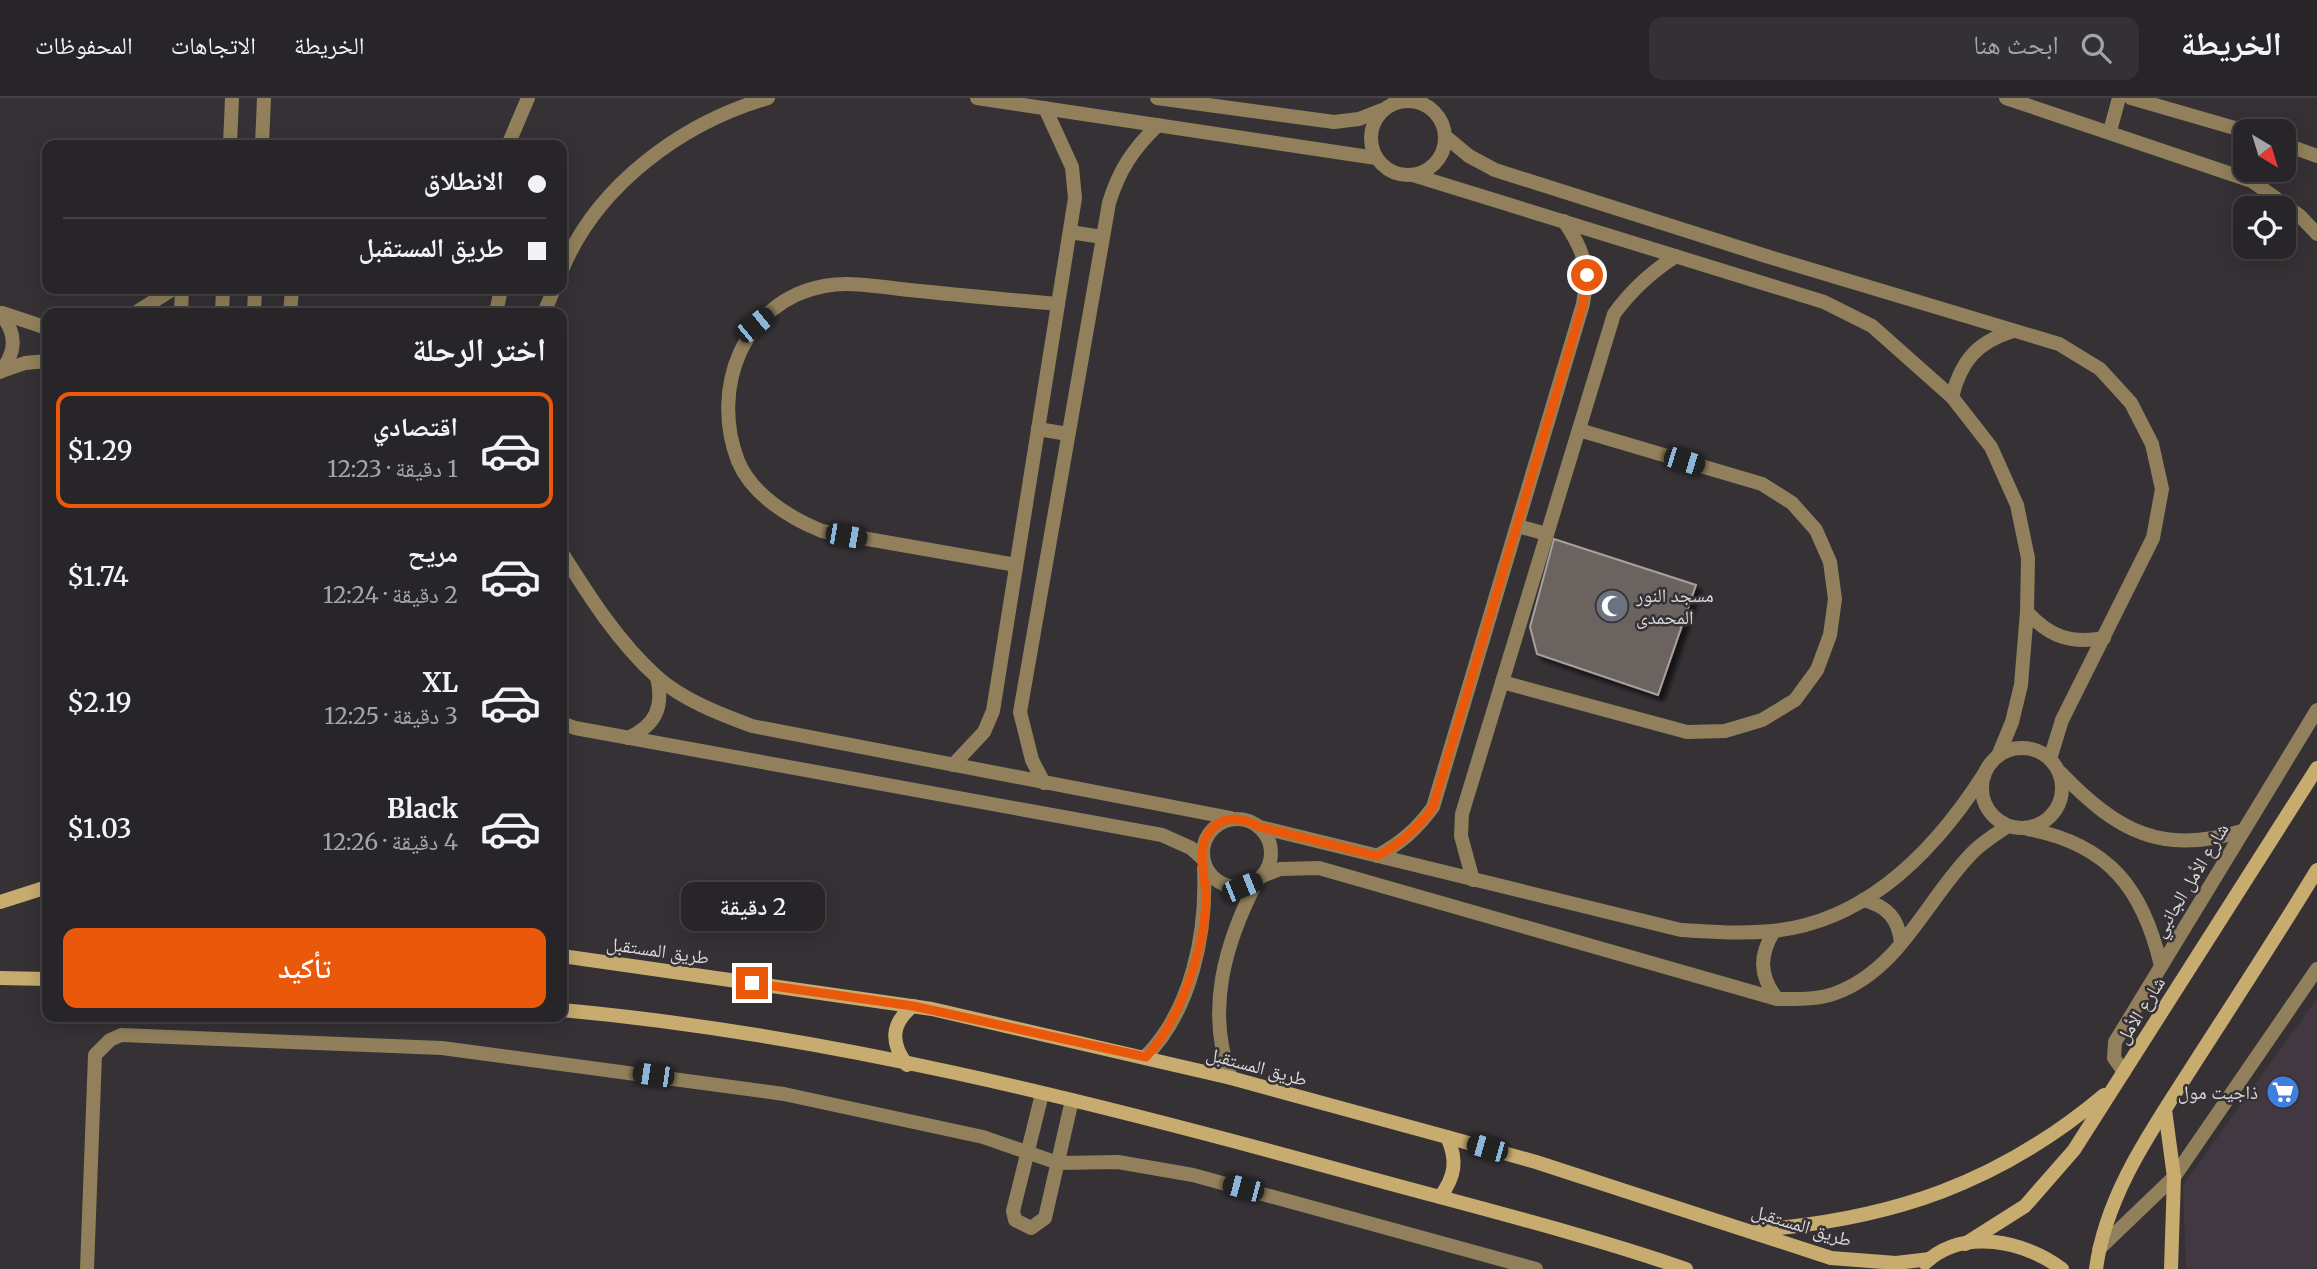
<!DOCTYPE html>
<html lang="ar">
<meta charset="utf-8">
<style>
:root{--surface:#282528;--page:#343134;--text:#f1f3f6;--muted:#a5a5a8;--line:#444245;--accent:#ea580c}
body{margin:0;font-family:Merriweather,"Noto Naskh Arabic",serif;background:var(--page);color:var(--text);direction:rtl;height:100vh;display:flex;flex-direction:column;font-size:26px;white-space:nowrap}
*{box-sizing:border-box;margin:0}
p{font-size:23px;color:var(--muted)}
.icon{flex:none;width:38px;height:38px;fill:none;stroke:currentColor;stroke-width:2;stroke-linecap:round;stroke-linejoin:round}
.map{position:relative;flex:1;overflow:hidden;direction:ltr}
.side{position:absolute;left:42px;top:210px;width:525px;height:714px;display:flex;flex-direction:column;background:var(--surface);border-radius:14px;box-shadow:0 4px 18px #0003,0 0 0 2px var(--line);direction:rtl}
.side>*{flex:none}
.top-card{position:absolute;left:42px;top:42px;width:525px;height:154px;border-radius:14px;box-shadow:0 4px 18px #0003,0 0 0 2px var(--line);direction:rtl;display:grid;align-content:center;height:154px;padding:0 21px;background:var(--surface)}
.needle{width:46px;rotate:142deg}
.buttons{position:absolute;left:2233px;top:21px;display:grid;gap:14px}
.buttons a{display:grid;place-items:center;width:63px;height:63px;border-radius:14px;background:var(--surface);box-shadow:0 4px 18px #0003,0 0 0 2px var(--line);font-size:35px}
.end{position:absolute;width:32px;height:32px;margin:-16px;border:9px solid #ea580c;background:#fff;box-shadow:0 0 0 4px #fff}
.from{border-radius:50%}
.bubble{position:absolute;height:49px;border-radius:14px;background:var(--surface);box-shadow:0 4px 18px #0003,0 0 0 2px var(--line);font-size:23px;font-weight:600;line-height:49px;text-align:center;direction:rtl}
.car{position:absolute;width:21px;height:42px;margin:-21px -10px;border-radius:9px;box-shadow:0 0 5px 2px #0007;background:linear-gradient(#222 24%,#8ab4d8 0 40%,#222 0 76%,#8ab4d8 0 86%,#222 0)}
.top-card b{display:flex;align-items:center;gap:24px;height:66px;font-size:26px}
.top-card b+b{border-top:2px solid var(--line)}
.top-card i{width:18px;height:18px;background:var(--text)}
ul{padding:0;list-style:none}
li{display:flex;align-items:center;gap:21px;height:116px;margin:0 14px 10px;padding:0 7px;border:4px solid transparent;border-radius:14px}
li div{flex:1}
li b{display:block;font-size:26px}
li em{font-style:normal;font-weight:600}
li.current{border-color:var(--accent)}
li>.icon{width:63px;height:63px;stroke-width:1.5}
h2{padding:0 21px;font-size:32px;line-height:84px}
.button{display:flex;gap:14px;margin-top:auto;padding:14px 21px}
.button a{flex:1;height:80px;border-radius:14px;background:var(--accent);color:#fff;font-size:28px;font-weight:600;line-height:80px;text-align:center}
header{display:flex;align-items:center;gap:42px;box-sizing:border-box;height:98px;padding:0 35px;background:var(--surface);border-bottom:2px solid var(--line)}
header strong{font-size:33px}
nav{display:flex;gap:38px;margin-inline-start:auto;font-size:24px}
.search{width:490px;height:63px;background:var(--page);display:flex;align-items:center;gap:18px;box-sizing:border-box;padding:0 24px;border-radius:14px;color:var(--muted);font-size:26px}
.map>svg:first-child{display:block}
</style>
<header>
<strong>الخريطة</strong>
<div class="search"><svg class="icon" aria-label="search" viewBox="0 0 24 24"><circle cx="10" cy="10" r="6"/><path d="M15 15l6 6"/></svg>ابحث هنا</div>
<nav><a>الخريطة</a><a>الاتجاهات</a><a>المحفوظات</a></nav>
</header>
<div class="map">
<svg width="2317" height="1171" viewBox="0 0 2317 1171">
<defs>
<filter id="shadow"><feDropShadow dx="5.5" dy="5.5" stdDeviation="2" flood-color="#0009"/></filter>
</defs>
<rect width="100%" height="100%" fill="#353135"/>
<polygon fill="#423841" points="2317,900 2317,1171 2186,1171 2183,1087"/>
<polygon fill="#6a6461" stroke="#a7a09d" stroke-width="2" filter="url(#shadow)" points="1554,441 1696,487 1658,597 1537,556 1530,529"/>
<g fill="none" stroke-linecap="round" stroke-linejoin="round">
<g stroke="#91805b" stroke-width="14">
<polyline points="977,0 1376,60"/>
<polyline points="1157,0 1334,24 1359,21 1382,12"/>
<polyline points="2006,0 2252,83 2300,118 2317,136"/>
<polyline points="2131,0 2245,33"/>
<circle cx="1408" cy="40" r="37"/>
<polyline points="2110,33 2119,0"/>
<polyline points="1446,39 1469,58 1495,72 1766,158 2059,246 2100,271 2131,305 2152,346 2162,391 2153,440 2062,622 2050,661"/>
<polyline points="2284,46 2317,58"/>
<polyline points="230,47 232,0"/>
<polyline points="262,47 264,0"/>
<polyline points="508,47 528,0"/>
<polyline points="1413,77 1824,204 1872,228 1952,299 1991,349 2017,407 2028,460 2027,514 2021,587 2012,624 1998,658"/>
<polyline points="1070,134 1102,139"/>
<path d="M 562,172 C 597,87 682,25 768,0"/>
<path d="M 0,215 C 17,235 17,254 0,274"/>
<polyline points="2,215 47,230"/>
<polyline points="135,215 173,191"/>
<polyline points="181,215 182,191"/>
<polyline points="222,215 223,191"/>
<polyline points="254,215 255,191"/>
<polyline points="290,215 292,191"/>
<polyline points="496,215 501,191"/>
<polyline points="544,215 554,191"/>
<polyline points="2,273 25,265 47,263"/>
<path d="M 1952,299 C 1961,263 1977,244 2013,233"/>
<polyline points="1038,331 1068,336"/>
<polyline points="1517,428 1547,436"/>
<path d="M 562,455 C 589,498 618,544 657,579 C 683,602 720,616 752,628 L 1231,720"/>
<path d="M 1016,467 L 822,433 C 790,420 752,397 738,363 C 710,291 743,203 824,188 C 851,183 882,189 909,192 C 959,197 1009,202 1058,206"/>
<path d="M 2027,514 C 2050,539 2071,546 2104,540"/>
<polyline points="1502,584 1687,634 1725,633 1762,622 1795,602 1817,572 1830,537 1835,501 1830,464 1816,432 1792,405 1762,386 1579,332"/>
<polyline points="562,625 575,630 1162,737 1191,750 1202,760"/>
<path d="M 628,640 C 656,627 664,609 657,579"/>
<circle cx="2022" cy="690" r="40"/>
<polyline points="953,667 984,634 993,613 1075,100 1072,69 1045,10"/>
<path d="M 2061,675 C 2117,733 2162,758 2242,733"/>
<path d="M 1044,685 L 1032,662 L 1020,614 L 1109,105 C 1119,72 1133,51 1158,27"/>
<circle cx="1237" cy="755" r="34"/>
<path d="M 1260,729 L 1681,832 C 1712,834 1742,836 1772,833 C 1867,824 1936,751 1984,676"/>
<path d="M 2028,731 C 2108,746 2143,790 2161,868"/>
<path d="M 1377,758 C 1401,745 1417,731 1433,709 L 1583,206 C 1589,169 1585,154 1564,123"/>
<path d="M 1262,778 L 1280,771 L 1319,770 L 1777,901 C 1797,901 1817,902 1836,895 C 1901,871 1927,800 1973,754 C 1983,744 1996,736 2008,728"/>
<path d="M 1473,782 L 1461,738 L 1462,716 L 1614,216 C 1632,191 1651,174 1676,158"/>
<path d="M 1863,802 C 1887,808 1898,820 1901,844"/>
<path d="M 1774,833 C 1759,858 1759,877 1777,901"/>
<path d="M 1145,959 C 1192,912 1207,834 1204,770"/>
<polyline points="2124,974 2114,960 2115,944 2317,612"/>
<path d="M 1231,980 C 1205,913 1225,845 1257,783"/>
<polyline points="1042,996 1013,1113 1015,1122 1031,1130 1045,1120 1072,1002"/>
<polyline points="2099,1151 2174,1079 2317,871"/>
<polyline points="87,1171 95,957 110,942 121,937 442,950 784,996 983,1039 1058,1065 1118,1064 1193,1077 1536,1171"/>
</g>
<g stroke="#c7ab6f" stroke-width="14">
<polyline points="0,804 47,789"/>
<polyline points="562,858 932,911 1231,980 1447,1039 1536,1064 1831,1160 1896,1165 1930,1161"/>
<polyline points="0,880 47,881"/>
<path d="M 562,912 C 825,936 1086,1002 1340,1072 C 1455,1104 1572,1132 1686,1171"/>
<path d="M 907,967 C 890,945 891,925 913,908"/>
<polyline points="2165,1012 2174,1079 2171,1171"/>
<path d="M 1440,1099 C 1455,1079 1458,1062 1447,1039"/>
<path d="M 1758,1132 C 1893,1121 1999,1085 2104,997"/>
<polyline points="1965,1146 2025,1108 2074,1052 2317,670"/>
<path d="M 1925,1165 C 1963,1129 2025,1143 2062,1171"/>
<path d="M 2096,1171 C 2106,1095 2154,1029 2194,966 C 2235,902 2277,838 2317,772"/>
</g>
</g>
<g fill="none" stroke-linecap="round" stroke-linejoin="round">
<path stroke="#ea580c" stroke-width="9" d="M 752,885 L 913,908 L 1146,959 C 1180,923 1205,850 1206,800 C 1206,780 1196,754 1208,736 C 1221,716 1242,719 1260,729 L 1377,758 C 1401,745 1417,731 1433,709 L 1583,206 L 1587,177"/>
</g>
<defs>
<symbol id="mosque-disc" viewBox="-11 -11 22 22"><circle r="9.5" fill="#6b7280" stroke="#353135"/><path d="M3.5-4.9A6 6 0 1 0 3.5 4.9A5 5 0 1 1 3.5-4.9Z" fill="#fff"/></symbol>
<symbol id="supermarket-disc" viewBox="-11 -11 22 22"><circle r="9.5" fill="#3f7fe0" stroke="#353135"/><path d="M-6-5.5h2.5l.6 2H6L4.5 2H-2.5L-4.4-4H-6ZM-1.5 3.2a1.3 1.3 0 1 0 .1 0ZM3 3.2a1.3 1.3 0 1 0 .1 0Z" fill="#fff"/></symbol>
</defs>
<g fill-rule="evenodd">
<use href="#mosque-disc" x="1593" y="489" width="38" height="38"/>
<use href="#supermarket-disc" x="2264" y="975" width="38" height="38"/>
</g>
<g text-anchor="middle" stroke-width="5" stroke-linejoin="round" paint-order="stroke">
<g font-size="19" fill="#dbd9db" stroke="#353135" text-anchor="start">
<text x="1636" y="504">مسجد النور<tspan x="1636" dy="22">المحمدى</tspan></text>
<text x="2258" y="1001" text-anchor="end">ذاجيت مول</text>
</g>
<g font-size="19" fill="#dbd9db" stroke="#353135">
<text transform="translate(2190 782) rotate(-59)" y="7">شارع الأمل الجانبي</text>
<text transform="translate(658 852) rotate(8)" y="7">طريق المستقبل</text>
<text transform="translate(2140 912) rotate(-58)" y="7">شارع الأمل</text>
<text transform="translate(1257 968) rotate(15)" y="7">طريق المستقبل</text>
<text transform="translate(1802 1127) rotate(17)" y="7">طريق المستقبل</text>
</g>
</g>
</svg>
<div class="buttons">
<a><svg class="needle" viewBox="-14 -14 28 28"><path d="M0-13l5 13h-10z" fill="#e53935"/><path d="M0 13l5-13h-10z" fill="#a5a5a8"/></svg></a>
<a><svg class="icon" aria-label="locate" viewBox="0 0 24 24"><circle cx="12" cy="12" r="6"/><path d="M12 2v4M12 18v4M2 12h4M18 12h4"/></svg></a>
</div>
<i class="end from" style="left:1587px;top:177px"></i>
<i class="end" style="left:752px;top:885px"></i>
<div class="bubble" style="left:681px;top:784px;width:144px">2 دقيقة</div>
<i class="car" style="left:755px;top:227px;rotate:51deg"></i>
<i class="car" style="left:1684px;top:363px;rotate:107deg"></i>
<i class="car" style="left:846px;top:438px;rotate:100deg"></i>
<i class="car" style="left:1242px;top:789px;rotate:68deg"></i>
<i class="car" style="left:653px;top:977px;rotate:278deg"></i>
<i class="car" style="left:1487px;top:1050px;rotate:286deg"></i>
<i class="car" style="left:1243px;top:1090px;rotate:285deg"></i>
<div class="top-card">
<b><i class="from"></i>الانطلاق</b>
<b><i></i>طريق المستقبل</b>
</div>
<section class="side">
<h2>اختر الرحلة</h2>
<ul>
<li class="current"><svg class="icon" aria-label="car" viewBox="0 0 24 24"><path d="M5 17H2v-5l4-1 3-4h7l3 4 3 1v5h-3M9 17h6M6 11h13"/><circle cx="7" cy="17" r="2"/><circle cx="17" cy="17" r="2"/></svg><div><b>اقتصادي</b><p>1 دقيقة · 12:23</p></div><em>$1.29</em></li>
<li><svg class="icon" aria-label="car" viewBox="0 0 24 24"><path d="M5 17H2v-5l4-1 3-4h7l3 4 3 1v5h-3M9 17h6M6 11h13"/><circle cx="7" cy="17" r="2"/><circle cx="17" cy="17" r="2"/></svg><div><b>مريح</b><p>2 دقيقة · 12:24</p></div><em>$1.74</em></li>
<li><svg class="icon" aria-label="car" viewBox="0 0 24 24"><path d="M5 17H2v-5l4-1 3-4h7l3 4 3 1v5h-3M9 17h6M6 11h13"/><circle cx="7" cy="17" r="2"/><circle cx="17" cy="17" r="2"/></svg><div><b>XL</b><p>3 دقيقة · 12:25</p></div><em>$2.19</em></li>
<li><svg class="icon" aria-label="car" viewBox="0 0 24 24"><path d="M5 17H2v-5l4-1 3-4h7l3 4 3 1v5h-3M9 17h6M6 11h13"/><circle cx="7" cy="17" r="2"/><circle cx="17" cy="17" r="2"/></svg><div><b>Black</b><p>4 دقيقة · 12:26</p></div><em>$1.03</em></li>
</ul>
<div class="button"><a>تأكيد</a></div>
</section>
</div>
